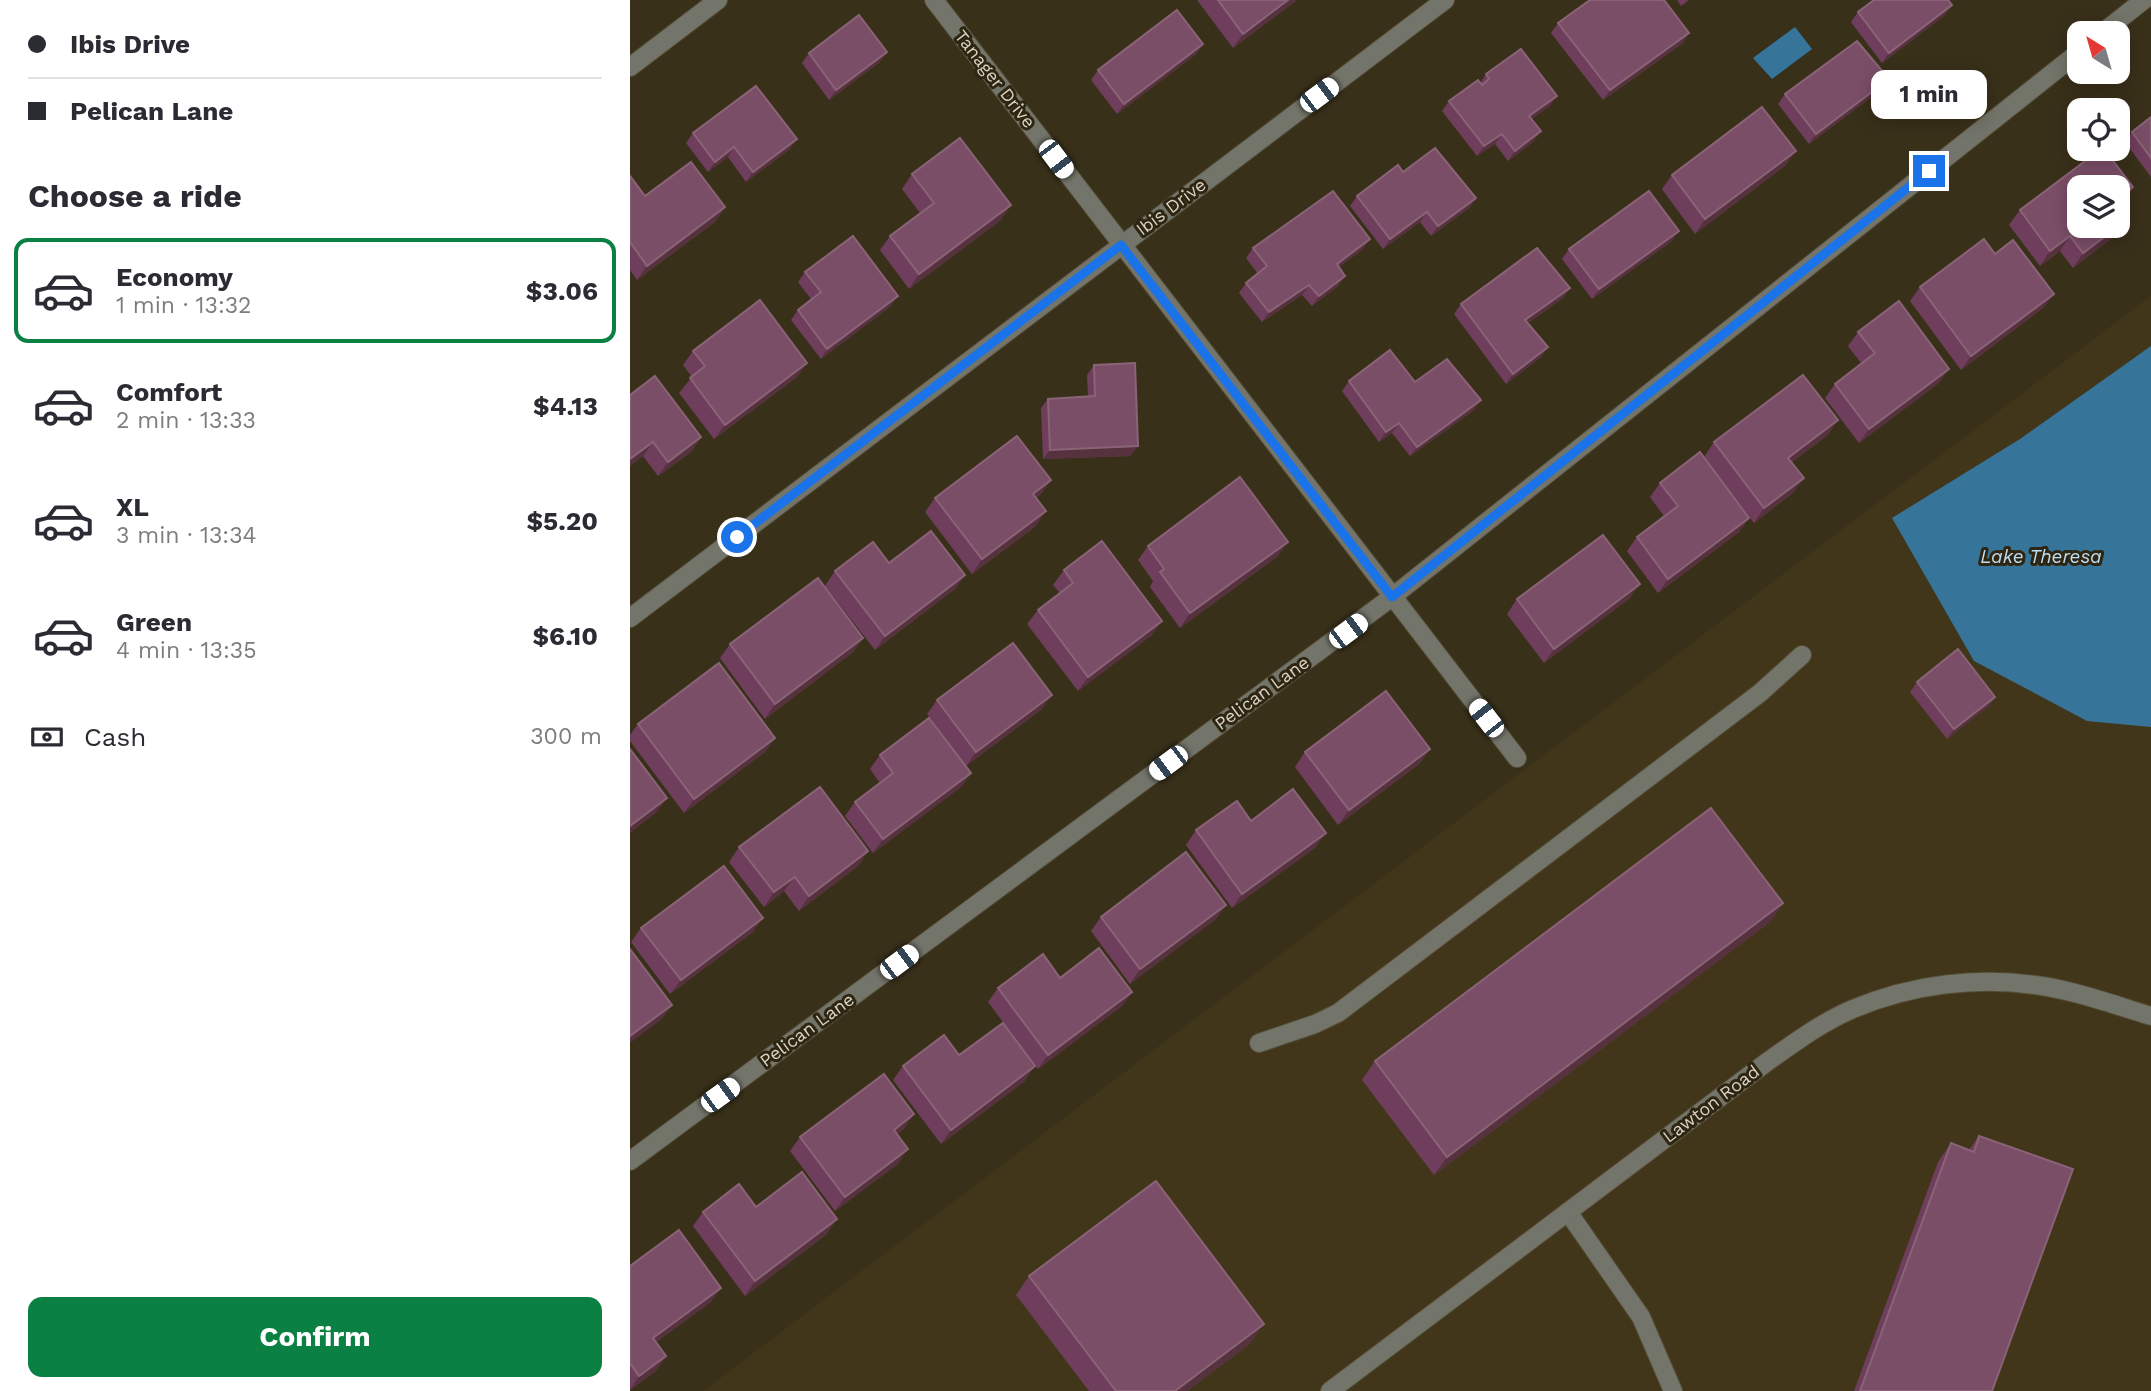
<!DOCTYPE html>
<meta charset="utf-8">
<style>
:root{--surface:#fff;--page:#f7f7f7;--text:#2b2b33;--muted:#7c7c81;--line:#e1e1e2;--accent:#0b8043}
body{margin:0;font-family:"Work Sans",sans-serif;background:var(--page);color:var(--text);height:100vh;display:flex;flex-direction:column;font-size:26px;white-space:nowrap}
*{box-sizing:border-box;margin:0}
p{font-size:23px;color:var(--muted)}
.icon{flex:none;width:38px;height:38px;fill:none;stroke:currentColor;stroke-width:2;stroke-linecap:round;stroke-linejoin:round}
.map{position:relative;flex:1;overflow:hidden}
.details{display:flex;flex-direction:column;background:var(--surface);width:630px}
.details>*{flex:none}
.banner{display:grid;align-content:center;height:154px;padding:0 28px;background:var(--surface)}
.needle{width:46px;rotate:323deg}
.controls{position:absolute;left:1437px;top:21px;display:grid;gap:14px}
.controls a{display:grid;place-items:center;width:63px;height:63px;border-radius:14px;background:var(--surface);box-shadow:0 4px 18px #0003;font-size:35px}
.end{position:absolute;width:32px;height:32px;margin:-16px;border:9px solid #1a73e8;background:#fff;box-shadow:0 0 0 4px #fff}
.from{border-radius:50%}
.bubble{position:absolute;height:49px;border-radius:14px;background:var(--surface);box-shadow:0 4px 18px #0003;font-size:23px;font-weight:700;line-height:49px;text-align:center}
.car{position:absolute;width:21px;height:42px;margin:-21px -10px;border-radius:9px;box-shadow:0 0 5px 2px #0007;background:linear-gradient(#fff 24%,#345 0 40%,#fff 0 76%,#345 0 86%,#fff 0)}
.banner b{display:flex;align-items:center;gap:24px;height:66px;font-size:26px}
.banner b+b{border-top:2px solid var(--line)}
.banner i{width:18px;height:18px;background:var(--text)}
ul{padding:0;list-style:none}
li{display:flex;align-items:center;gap:21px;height:105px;margin:0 14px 10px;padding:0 14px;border:4px solid transparent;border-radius:14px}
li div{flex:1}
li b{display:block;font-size:26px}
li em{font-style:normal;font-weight:700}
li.current{border-color:var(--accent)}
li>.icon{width:63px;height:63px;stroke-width:1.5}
h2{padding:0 28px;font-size:32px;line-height:84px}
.pay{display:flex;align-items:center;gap:18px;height:77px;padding:0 28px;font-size:26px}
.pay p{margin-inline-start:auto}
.button{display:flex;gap:14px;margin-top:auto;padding:14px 28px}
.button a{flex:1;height:80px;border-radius:14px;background:var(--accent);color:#fff;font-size:28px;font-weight:700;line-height:80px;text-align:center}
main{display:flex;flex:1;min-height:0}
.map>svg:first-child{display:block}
</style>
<main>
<section class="details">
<div class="banner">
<b><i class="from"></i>Ibis Drive</b>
<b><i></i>Pelican Lane</b>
</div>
<h2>Choose a ride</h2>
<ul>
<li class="current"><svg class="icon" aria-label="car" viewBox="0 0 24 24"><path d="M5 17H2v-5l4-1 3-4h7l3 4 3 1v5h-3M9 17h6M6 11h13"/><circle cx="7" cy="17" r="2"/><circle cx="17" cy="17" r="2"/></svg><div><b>Economy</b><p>1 min · 13:32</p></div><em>$3.06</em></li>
<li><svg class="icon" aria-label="car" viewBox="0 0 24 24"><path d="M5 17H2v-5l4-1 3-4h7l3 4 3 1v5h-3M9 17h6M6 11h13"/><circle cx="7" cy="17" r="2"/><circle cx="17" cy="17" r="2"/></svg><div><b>Comfort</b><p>2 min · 13:33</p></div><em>$4.13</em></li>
<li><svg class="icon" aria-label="car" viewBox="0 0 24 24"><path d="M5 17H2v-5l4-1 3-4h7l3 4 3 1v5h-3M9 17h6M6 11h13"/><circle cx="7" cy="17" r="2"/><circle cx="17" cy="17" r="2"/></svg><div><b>XL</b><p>3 min · 13:34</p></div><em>$5.20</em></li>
<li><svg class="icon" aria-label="car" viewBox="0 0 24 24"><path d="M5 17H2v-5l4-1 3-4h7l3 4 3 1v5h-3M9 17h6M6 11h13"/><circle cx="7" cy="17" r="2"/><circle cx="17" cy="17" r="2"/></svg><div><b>Green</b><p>4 min · 13:35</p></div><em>$6.10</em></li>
</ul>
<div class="pay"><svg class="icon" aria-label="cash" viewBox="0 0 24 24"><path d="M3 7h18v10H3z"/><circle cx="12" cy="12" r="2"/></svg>Cash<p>300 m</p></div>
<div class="button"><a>Confirm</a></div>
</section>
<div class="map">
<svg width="1521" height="1391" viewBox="0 0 1521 1391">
<rect width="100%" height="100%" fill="#39301a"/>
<polygon fill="#413619" points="1521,296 1521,1391 73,1391"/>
<g fill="#36749a">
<polygon points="1165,27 1182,49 1142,79 1123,58"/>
<polygon points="1521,346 1521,727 1457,721 1344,661 1262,518 1390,439"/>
</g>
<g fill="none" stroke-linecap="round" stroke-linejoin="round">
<defs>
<g id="minor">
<polyline points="304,0 887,758"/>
<polyline points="1472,33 1514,0"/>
<polyline points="0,67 88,0"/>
<polyline points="0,618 815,0"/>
<polyline points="629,1043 685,1024 708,1013 1130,693 1172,655"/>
<polyline points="0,1161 762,597 1449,52"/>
<polyline points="938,1212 1011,1317 1043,1391"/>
<path d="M 700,1391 L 1137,1062 C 1164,1043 1192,1022 1223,1009 C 1282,984 1349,976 1412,986 C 1449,992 1485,1005 1521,1016"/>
</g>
</defs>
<use href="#minor" stroke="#564e39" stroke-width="20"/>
<use href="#minor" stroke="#73756a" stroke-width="18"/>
</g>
<g fill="#703e5d">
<polygon points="567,0 667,0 603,48"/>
<polygon points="1047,0 1059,0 1051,6"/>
<polygon points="1322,5 1315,15 1252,63 1221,22 1228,12"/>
<polygon points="928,23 1053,43 973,100 921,33"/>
<polygon points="573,44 566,54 487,114 461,80 468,70"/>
<polygon points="179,53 250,62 199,100 172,63"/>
<polygon points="856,74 920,106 901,119 904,141 878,161 865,144 847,156 812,111 819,101 850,83"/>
<polygon points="1259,79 1252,89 1179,144 1148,104 1155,94"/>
<polygon points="1521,117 1521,177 1495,142 1502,132"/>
<polygon points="63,133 160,149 116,182 98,157 78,172 56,143"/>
<polygon points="1471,149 1474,149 1503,187 1493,202 1488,206 1488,187 1449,187 1449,226 1488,226 1488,207 1497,220 1487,234 1443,268 1430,251 1410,266 1379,225 1390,210"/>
<polygon points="1156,165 1065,234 1032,189 1042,175"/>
<polygon points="773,172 846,198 839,208 801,236 790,222 753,249 720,206 727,196"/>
<polygon points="282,174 371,220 279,289 250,250 260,236 290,213 272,189"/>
<polygon points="0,176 15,196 95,207 85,222 7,280 0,270"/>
<polygon points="740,239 733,249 709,267 715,276 708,286 682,306 672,295 632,322 609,293 616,283 628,274 616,258 623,248"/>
<polygon points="1042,241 962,299 932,259 939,249"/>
<polygon points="1365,254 1424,294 1413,308 1331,370 1280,301 1290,287"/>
<polygon points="175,272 261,306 191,359 161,320 168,310 181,299 168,282"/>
<polygon points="940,288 933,298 898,323 918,347 911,357 876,384 824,314 831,304"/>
<polygon points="1228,332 1309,383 1229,443 1195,398 1205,384 1231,363 1218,346"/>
<polygon points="63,351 167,377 84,439 49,393 62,377 53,365"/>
<polygon points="464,365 501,456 413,459 411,408 418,399 458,397 457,375"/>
<polygon points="719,381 785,382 844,410 780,456 762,433 749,442 712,391"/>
<polygon points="0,395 71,437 61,452 28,476 13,456 0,466"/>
<polygon points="1198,435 1162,462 1164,492 1124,523 1074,457 1084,442"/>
<polygon points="421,480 411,494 406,498 406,526 342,574 295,512 305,498"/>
<polygon points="1030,483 1119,518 1109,532 1028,593 997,551 1007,537 1034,516 1020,497"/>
<polygon points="518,546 648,556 550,628 520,587 523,581 508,560"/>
<polygon points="259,563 335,575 325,589 245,650 195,586 205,571"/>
<polygon points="434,570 522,635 448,691 397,624 408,610 430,593 423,585"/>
<polygon points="1000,598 914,663 877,614 887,599"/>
<polygon points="233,638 223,652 135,719 90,658 100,644"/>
<polygon points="1287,682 1365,697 1358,707 1317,739 1280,692"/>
<polygon points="307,700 412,709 336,766 297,714"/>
<polygon points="8,724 145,738 135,752 54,813 0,741 0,735"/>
<polygon points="800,749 789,764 708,825 665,767 675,752"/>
<polygon points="250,755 341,773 331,787 243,853 215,816 225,802 250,783 240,769"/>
<polygon points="621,821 696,833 685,848 602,908 556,845 566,830"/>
<polygon points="109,847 238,851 228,866 169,911 154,891 134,907 99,862"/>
<polygon points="1153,903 1140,922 804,1175 732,1080 745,1061"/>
<polygon points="596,905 586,919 500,984 461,931 471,917"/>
<polygon points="11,928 123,932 40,994 1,942"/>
<polygon points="430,978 502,992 492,1006 408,1069 358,1002 368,988"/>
<polygon points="329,1055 395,1081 311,1144 263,1080 273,1066"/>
<polygon points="274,1129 267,1134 268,1164 205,1211 160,1151 170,1137"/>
<polygon points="1349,1136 1362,1391 1224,1391 1308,1162 1321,1143 1339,1150"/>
<polygon points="126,1207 197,1234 115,1296 63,1226 73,1212"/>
<polygon points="0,1266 81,1302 26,1342 36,1356 26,1371 0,1390"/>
<polygon points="399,1276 621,1343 557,1391 459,1391 386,1295"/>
</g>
<g fill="#55323d">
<polygon points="658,0 667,0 603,48 613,34"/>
<polygon points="1322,5 1315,15 1252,63 1259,53"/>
<polygon points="1059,33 1053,43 973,100 980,90"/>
<polygon points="573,44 566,54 487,114 494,104"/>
<polygon points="257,52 250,62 199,100 206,90"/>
<polygon points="1259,79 1252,89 1179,144 1186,134"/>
<polygon points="927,96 920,106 892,126 899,116"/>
<polygon points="911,131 904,141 878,161 885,151"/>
<polygon points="872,134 865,144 847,156 854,146"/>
<polygon points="167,139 160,149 116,182 123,172"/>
<polygon points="104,147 98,157 78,172 85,162"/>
<polygon points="1166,151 1156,165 1065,234 1075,219"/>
<polygon points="1503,187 1493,202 1488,206 1488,199"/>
<polygon points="846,198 839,208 801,236 808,226"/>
<polygon points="381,205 371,220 279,289 289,274"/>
<polygon points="95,207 85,222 7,280 17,266"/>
<polygon points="797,212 790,222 753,249 760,239"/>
<polygon points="1497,220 1487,234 1443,268 1453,253"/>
<polygon points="1049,231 1042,241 962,299 969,289"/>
<polygon points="1440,236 1430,251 1410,266 1420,251"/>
<polygon points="740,239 733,249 700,274 707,264"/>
<polygon points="715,276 708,286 682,306 689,296"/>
<polygon points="679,285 672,295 632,322 639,312"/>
<polygon points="940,288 933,298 889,330 895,320"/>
<polygon points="1424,294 1413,308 1331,370 1341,356"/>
<polygon points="268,296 261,306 191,359 197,349"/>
<polygon points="918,347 911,357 876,384 883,374"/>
<polygon points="177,363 167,377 84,439 95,425"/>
<polygon points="1319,369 1309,383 1229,443 1239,429"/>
<polygon points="851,400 844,410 780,456 787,447"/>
<polygon points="1208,420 1198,435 1148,472 1158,458"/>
<polygon points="769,423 762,433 749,442 756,432"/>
<polygon points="71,437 61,452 28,476 38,462"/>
<polygon points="23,442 13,456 0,466 0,459"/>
<polygon points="508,446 501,456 413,459 420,450"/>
<polygon points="1174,478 1164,492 1124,523 1134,508"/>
<polygon points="421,480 411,494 392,508 403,494"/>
<polygon points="416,511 406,526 342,574 352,559"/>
<polygon points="1119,518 1109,532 1028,593 1038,579"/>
<polygon points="658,542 648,556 550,628 560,613"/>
<polygon points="335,575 325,589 245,650 255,636"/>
<polygon points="1010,584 1000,598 914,663 924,649"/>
<polygon points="532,621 522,635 448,691 458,677"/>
<polygon points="233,638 223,652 135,719 145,704"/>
<polygon points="422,695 412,709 336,766 346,752"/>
<polygon points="1365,697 1358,707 1317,739 1324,729"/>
<polygon points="145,738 135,752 54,813 64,799"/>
<polygon points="800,749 789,764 708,825 719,810"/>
<polygon points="341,773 331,787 243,853 253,839"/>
<polygon points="37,798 27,812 0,833 0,826"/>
<polygon points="696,833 685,848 602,908 612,894"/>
<polygon points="238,851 228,866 169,911 179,896"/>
<polygon points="165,877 154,891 134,907 144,892"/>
<polygon points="1153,903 1140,922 804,1175 817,1157"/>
<polygon points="596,905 586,919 500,984 510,969"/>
<polygon points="133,918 123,932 40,994 51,980"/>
<polygon points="502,992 492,1006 408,1069 418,1055"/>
<polygon points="42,1005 32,1019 0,1043 0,1036"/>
<polygon points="405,1066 395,1081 311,1144 321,1130"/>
<polygon points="284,1114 274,1129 254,1144 264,1130"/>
<polygon points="278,1149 268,1164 205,1211 215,1197"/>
<polygon points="207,1219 197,1234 115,1296 125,1281"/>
<polygon points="91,1288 81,1302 13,1352 23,1338"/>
<polygon points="634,1324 621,1343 557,1391 545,1391"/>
<polygon points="36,1356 26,1371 0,1390 9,1376"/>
</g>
<g fill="#7b4e68" stroke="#8a6377" stroke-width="2">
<polygon points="588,0 658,0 613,34"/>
<polygon points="960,0 1034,0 1059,33 980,90 928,23"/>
<polygon points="1244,0 1318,0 1322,5 1259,53 1228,12"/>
<polygon points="547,10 573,44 494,104 468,70"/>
<polygon points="229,15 257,52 206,90 179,53"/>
<polygon points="1227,41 1259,79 1186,134 1155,94"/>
<polygon points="891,49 927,96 899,116 911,131 885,151 872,134 854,146 819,101 848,80 852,85 859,79 856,74"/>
<polygon points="126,86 167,139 123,172 104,147 85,162 63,133"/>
<polygon points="1132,107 1166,151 1075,219 1042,175"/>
<polygon points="1521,117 1521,158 1502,132"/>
<polygon points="330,138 381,205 289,274 260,236 304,203 282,174"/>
<polygon points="805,148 846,198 808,226 797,212 760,239 727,196 768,165 773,172"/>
<polygon points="1471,149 1474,149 1503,187 1488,199 1488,187 1449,187 1449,226 1488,226 1488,207 1497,220 1453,253 1440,236 1420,251 1390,210"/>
<polygon points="61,162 95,207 17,266 0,242 0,176 15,196"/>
<polygon points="703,191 740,239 707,264 715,276 689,296 679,285 639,312 616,283 637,266 623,248"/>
<polygon points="1019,191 1049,231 969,289 939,249"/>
<polygon points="223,236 268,296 197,349 168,310 191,292 175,272"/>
<polygon points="1354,239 1365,254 1383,240 1424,294 1341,356 1290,287"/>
<polygon points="907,248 940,288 895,320 918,347 883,374 831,304"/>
<polygon points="130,300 177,363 95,425 60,378 75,366 63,351"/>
<polygon points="1269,301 1319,369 1239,429 1205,384 1245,353 1228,332"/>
<polygon points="760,350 785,382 817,359 851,400 787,447 769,423 756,432 719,381"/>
<polygon points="505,363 508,446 420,450 418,399 465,396 464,365"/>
<polygon points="1173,375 1208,420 1158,458 1174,478 1134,508 1084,442"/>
<polygon points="25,376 71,437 38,462 23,442 0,459 0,395"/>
<polygon points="387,436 421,480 403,494 416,511 352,559 305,498"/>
<polygon points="1070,452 1119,518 1038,579 1007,537 1048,506 1030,483"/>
<polygon points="610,477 658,542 560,613 530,572 534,569 518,546"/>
<polygon points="301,531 335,575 255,636 205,571 243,542 259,563"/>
<polygon points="973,535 1010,584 924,649 887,599"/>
<polygon points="472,541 532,621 458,677 408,610 443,583 434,570"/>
<polygon points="188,578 233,638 145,704 100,644"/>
<polygon points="383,643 422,695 346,752 307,700"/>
<polygon points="1328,649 1365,697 1324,729 1287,682"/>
<polygon points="89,663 145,738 64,799 8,724"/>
<polygon points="756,691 800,749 719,810 675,752"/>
<polygon points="299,718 341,773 253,839 225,802 263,773 250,755"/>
<polygon points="0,749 37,798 0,826"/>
<polygon points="190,787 238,851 179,896 165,877 144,892 109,847"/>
<polygon points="663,789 696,833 612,894 566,830 607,801 621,821"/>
<polygon points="1081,808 1153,903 817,1157 745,1061"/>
<polygon points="556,852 596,905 510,969 471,917"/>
<polygon points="94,866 133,918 51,980 11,928"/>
<polygon points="469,948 502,992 418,1055 368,988 413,954 430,978"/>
<polygon points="0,949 42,1005 0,1036"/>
<polygon points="373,1023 405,1066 321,1130 273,1066 314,1035 329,1055"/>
<polygon points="254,1074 284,1114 264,1130 278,1149 215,1197 170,1137"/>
<polygon points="1349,1136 1443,1169 1362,1391 1230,1391 1321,1143 1344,1152"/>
<polygon points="172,1172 207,1219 125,1281 73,1212 109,1184 126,1207"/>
<polygon points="526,1181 634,1324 545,1391 486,1391 399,1276"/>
<polygon points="49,1230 91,1288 23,1338 36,1356 9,1376 0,1363 0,1266"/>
</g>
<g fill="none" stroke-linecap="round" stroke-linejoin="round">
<polyline stroke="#1a73e8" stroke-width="9" points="107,537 491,245 762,597 1299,171"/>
</g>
<g text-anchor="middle" stroke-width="6" stroke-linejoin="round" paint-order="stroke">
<g font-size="18" fill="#d9d4c7" stroke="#2f2611">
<text transform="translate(365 79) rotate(52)" y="6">Tanager Drive</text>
<text transform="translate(541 207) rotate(-37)" y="6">Ibis Drive</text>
<text transform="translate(632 693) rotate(-36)" y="6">Pelican Lane</text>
<text transform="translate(177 1030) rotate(-36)" y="6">Pelican Lane</text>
<text transform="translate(1081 1104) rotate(-37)" y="6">Lawton Road</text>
</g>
<g font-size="19" font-style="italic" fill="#bdddf4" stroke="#2f2611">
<text x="1411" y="563">Lake Theresa</text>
</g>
</g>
</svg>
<div class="controls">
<a><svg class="needle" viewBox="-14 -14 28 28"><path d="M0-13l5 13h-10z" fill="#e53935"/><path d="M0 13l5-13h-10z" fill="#7c7c81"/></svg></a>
<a><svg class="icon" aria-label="locate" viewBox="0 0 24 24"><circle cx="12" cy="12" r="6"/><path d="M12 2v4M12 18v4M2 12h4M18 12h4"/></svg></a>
<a><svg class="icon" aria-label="layers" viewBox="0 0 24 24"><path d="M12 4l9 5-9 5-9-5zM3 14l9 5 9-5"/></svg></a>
</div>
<i class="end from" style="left:107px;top:537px"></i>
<i class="end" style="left:1299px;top:171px"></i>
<div class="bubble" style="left:1241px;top:70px;width:116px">1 min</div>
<i class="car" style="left:689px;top:95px;rotate:53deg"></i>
<i class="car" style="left:426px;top:159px;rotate:143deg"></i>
<i class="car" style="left:718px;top:631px;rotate:53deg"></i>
<i class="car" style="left:856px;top:718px;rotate:322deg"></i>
<i class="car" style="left:538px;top:763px;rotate:233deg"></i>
<i class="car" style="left:269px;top:962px;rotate:53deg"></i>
<i class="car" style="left:90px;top:1095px;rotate:54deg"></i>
</div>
</main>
